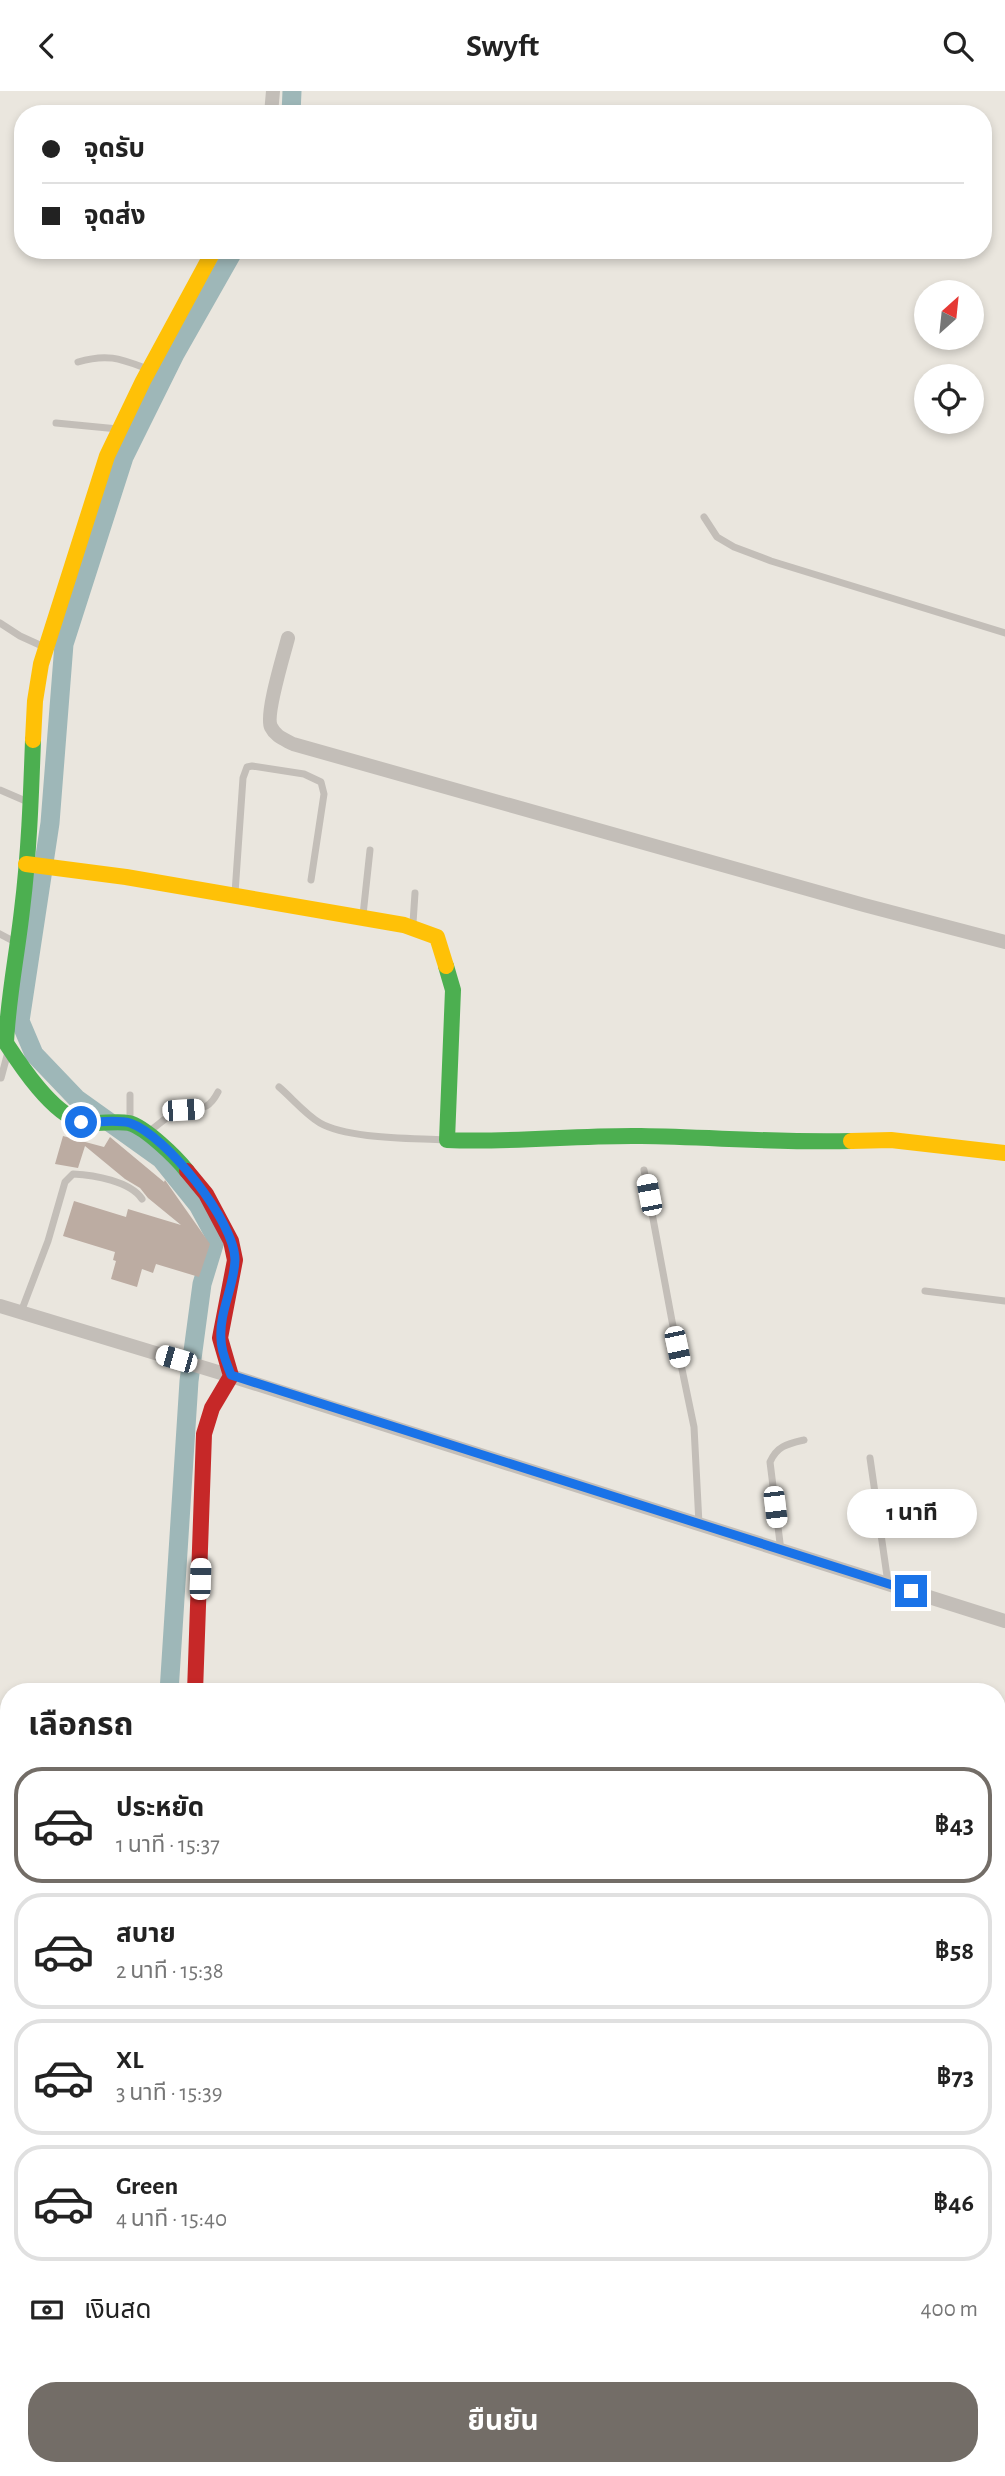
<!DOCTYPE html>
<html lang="th">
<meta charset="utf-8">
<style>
:root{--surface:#fff;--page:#f2f2f2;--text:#222;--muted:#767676;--line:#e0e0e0;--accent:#736d67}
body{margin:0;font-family:"Alegreya Sans","Noto Sans Thai",sans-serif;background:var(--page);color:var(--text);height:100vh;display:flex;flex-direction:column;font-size:26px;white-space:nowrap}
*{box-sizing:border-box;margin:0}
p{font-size:23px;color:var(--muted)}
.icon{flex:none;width:38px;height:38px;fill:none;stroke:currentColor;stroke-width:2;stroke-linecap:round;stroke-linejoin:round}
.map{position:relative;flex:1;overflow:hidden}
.panel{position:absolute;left:0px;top:1592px;width:1006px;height:793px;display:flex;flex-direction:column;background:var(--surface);border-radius:28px 28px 0 0;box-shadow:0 4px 10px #0003}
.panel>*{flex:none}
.top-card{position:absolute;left:14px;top:14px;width:978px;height:154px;border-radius:28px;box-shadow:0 4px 10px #0003;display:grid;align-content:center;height:154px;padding:0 28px;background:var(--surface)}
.needle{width:46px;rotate:27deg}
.tools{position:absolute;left:914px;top:189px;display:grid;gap:14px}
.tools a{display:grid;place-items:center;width:70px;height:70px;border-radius:50%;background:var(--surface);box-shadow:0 4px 10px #0003;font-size:35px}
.end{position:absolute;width:32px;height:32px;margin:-16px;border:9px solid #1a73e8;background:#fff;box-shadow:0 0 0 4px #fff}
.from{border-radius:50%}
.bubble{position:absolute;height:49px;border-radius:24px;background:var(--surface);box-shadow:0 4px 10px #0003;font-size:23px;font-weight:700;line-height:49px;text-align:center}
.car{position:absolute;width:21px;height:42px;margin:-21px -10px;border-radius:9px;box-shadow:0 0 5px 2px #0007;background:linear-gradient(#fff 24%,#345 0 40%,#fff 0 76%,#345 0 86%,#fff 0)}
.top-card b{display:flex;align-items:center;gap:24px;height:66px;font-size:26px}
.top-card b+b{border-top:2px solid var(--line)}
.top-card i{width:18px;height:18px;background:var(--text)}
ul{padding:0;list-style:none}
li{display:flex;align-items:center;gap:21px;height:116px;margin:0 14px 10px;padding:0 14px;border:4px solid var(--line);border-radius:28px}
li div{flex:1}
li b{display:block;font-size:26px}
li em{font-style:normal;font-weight:700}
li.current{border-color:var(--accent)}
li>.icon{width:63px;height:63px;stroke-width:1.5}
h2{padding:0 28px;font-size:32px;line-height:84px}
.pay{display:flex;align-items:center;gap:18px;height:77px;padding:0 28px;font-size:26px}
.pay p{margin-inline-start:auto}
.cta{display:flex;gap:14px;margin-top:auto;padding:14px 28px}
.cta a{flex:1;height:80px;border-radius:28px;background:var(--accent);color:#fff;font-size:28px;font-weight:700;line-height:80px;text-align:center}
header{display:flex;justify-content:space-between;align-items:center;height:91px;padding:0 28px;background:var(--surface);font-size:32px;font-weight:700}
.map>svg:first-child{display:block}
</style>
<header><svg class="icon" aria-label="back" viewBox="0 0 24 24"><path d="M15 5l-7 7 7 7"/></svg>Swyft<svg class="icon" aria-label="search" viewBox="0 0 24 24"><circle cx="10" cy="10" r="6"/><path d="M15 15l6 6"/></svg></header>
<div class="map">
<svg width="1005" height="2385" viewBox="0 0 1005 2385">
<rect width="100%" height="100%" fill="#eae6de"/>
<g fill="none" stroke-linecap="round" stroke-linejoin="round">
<g stroke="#9eb7b8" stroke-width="19">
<polyline points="291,23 292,0"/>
<polyline points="169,1601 189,1290 202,1193 216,1147 198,1114 161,1068 77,1008 34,963 20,930 50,732 64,553 124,366 175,263 234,159"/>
<polyline points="81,2376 87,2385"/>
</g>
</g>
<polygon fill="#bcaca2" points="63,1045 104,1056 110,1046 164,1091 165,1089 210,1153 199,1186 156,1173 153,1182 142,1178 137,1196 111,1188 116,1170 113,1169 115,1161 63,1145 74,1110 126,1126 128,1118 181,1134 148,1107 140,1097 125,1088 85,1055 78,1077 55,1073"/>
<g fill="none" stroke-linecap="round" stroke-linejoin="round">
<g stroke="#c3beb8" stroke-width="7">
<path d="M 78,271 C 108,262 121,268 148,278"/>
<polyline points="56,332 118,338"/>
<polyline points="704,426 717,446 734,456 771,470 1005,542"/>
<polyline points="0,532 20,545 42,555"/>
<polyline points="0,699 28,711"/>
<polyline points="235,802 243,687 247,676 252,675 304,683 321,691 324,703 311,789"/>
<polyline points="363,824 370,759"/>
<polyline points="413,832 415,802"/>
<polyline points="0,843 15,851"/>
<polyline points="1,987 8,961"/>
<path d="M 279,996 C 292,1007 305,1023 320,1032 C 348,1048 412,1047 444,1049"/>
<polyline points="130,1028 130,1004"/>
<path d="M 148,1041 C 157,1035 166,1026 176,1021 C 196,1012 205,1026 218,1001"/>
<polyline points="644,1079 672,1230 694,1336 699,1433"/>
<polyline points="925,1200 1005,1210"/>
<path d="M 21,1221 L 48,1150 L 65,1091 L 73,1083 C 94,1084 130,1090 142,1108"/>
<polyline points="870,1367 888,1492"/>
<path d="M 781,1460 L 770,1371 C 777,1355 787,1353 804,1349"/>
<polyline points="998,2213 1005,2214"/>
</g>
<g stroke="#c3beb8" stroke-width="14">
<polyline points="271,23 273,0"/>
<path d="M 288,547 C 284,563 265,624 271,636 C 276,646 284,648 293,653 L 864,814 L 1005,851"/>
<polyline points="0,1215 231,1285 1005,1530"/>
<polyline points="0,1926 9,1926"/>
<polyline points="0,2235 5,2146 4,2048"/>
<polyline points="998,2261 1005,2262"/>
<polyline points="998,2282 1005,2282"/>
<polyline points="296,2376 296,2385"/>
</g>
<g stroke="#4caf50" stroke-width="16">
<path d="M 33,649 C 31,706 29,763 22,819 C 17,864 8,907 6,952 C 21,975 52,1022 80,1030 C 95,1035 113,1029 129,1032 C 145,1036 176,1066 187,1080"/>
<path d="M 446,875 L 453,899 L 447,1049 C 512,1052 576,1044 641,1045 C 711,1046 781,1052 851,1050"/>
</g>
<g stroke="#ffc107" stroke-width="16">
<polyline points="33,649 35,610 41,573 107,365 143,290 214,159"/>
<polyline points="26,773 126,786 404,834 437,846 446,875"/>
<polyline points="851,1050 891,1049 1005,1062"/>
</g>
<polyline stroke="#c62828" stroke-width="16" points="187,1080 206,1103 231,1150 235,1169 220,1247 231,1285 212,1317 204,1343 195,1601"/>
</g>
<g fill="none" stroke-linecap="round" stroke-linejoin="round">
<path stroke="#1a73e8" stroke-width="9" d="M 81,1031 C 96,1032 116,1028 130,1032 C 166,1044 235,1131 235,1169 C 234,1196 219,1221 221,1248 C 221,1261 227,1273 231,1284 L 911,1500"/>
</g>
</svg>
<div class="tools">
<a><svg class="needle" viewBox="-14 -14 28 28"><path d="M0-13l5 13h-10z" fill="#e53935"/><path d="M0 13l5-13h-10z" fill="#767676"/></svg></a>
<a><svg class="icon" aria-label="locate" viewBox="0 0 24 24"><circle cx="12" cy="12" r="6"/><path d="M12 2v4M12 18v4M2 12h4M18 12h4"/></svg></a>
</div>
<i class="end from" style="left:81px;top:1031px"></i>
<i class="end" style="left:911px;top:1500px"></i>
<div class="bubble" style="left:847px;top:1398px;width:130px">1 นาที</div>
<i class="car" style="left:183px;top:1019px;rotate:86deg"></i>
<i class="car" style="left:649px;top:1104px;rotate:349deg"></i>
<i class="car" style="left:677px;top:1256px;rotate:168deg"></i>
<i class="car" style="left:176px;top:1268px;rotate:286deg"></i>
<i class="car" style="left:775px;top:1416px;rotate:173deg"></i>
<i class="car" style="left:200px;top:1488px;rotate:2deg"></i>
<div class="top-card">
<b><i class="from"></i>จุดรับ</b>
<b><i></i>จุดส่ง</b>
</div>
<section class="panel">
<h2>เลือกรถ</h2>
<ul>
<li class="current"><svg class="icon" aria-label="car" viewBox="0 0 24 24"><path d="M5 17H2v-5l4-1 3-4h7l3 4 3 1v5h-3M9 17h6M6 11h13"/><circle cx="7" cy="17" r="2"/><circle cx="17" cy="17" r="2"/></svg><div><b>ประหยัด</b><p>1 นาที · 15:37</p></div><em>฿43</em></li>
<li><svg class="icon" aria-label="car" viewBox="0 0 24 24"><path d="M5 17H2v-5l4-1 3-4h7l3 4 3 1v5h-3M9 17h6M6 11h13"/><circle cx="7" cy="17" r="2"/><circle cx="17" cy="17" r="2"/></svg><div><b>สบาย</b><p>2 นาที · 15:38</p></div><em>฿58</em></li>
<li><svg class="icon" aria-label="car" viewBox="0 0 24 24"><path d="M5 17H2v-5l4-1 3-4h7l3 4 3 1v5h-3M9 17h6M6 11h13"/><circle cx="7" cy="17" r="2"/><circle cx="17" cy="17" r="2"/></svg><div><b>XL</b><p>3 นาที · 15:39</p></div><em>฿73</em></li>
<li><svg class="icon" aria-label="car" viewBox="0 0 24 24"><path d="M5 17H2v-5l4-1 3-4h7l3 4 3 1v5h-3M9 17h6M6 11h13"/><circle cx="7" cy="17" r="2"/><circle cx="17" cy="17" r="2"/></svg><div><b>Green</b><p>4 นาที · 15:40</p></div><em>฿46</em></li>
</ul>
<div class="pay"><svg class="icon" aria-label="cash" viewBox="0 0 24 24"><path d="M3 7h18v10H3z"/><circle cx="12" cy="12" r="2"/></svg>เงินสด<p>400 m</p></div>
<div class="cta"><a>ยืนยัน</a></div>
</section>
</div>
